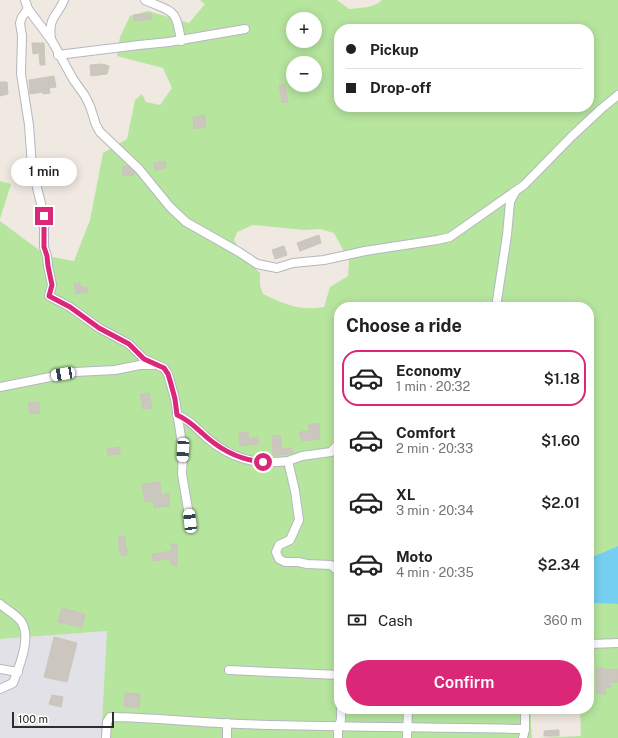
<!DOCTYPE html>
<meta charset="utf-8">
<style>
:root{--surface:#fff;--page:#f2f2f2;--text:#222;--muted:#767676;--line:#e0e0e0;--accent:#db2777}
body{margin:0;font-family:"Public Sans",sans-serif;background:var(--page);color:var(--text);height:100vh;display:flex;flex-direction:column;font-size:15px;white-space:nowrap}
*{box-sizing:border-box;margin:0}
p{font-size:13px;color:var(--muted)}
.icon{flex:none;width:22px;height:22px;fill:none;stroke:currentColor;stroke-width:2;stroke-linecap:round;stroke-linejoin:round}
.map{position:relative;flex:1;overflow:hidden}
.details{position:absolute;left:334px;top:302px;width:260px;height:412px;display:flex;flex-direction:column;background:var(--surface);border-radius:16px;box-shadow:0 2px 10px #0003}
.details>*{flex:none}
.top-card{position:absolute;left:334px;top:24px;width:260px;height:88px;border-radius:16px;box-shadow:0 2px 10px #0003;display:grid;align-content:center;height:88px;padding:0 12px;background:var(--surface)}
.buttons{position:absolute;left:286px;top:12px;display:grid;gap:8px}
.buttons a{display:grid;place-items:center;width:36px;height:36px;border-radius:50%;background:var(--surface);box-shadow:0 2px 10px #0003;font-size:20px}
.scale{position:absolute;left:12px;bottom:10px;width:102px;box-sizing:border-box;padding-left:4px;border:2px solid #2e2e2e;border-top:0;font-size:11px;line-height:14px;white-space:nowrap;color:#2e2e2e;-webkit-text-stroke:3px #fff;paint-order:stroke}
.end{position:absolute;width:18px;height:18px;margin:-9px;border:5px solid #db2777;background:#fff;box-shadow:0 0 0 2px #fff}
.from{border-radius:50%}
.bubble{position:absolute;height:28px;border-radius:14px;background:var(--surface);box-shadow:0 2px 10px #0003;font-size:13px;font-weight:600;line-height:28px;text-align:center}
.car{position:absolute;width:12px;height:24px;margin:-12px -6px;border-radius:5px;box-shadow:0 0 3px 1px #0007;background:linear-gradient(#fff 24%,#345 0 40%,#fff 0 76%,#345 0 86%,#fff 0)}
.top-card b{display:flex;align-items:center;gap:14px;height:38px;font-size:15px}
.top-card b+b{border-top:1px solid var(--line)}
.top-card i{width:10px;height:10px;background:var(--text)}
ul{padding:0;list-style:none}
li{display:flex;align-items:center;gap:12px;height:56px;margin:0 8px 6px;padding:0 4px;border:2px solid transparent;border-radius:16px}
li div{flex:1}
li b{display:block;font-size:15px}
li em{font-style:normal;font-weight:600}
li.active{border-color:var(--accent)}
li>.icon{width:36px;height:36px;stroke-width:1.5}
h2{padding:0 12px;font-size:18px;line-height:48px}
.pay{display:flex;align-items:center;gap:10px;height:44px;padding:0 12px;font-size:15px}
.pay p{margin-inline-start:auto}
.button{display:flex;gap:8px;margin-top:auto;padding:8px 12px}
.button a{flex:1;height:46px;border-radius:24px;background:var(--accent);color:#fff;font-size:16px;font-weight:600;line-height:46px;text-align:center}
.map>svg:first-child{display:block}
</style>
<div class="map">
<svg width="618" height="738" viewBox="0 0 618 738">
<rect width="100%" height="100%" fill="#efe9e1"/>
<polygon fill="#e3e1e8" points="107,631 101,738 0,738 0,639"/>
<g fill="#b6e59e" fill-rule="evenodd">
<path d="M 200,0 L 337,0 L 349,9 C 360,8 374,8 382,0 L 618,0 L 618,546 L 592,557 L 589,567 L 589,307 L 339,307 L 339,709 L 530,709 L 532,738 L 101,738 L 107,631 L 0,639 L 0,221 L 47,256 L 74,261 L 90,220 L 103,153 L 127,139 L 135,100 L 142,94 L 146,102 L 160,105 L 172,88 L 163,68 L 117,56 L 120,37 L 130,16 L 148,11 L 189,23 L 205,4 ZM 293,19 L 315,19 L 315,41 L 293,41 ZM 339,29 L 589,29 L 589,107 L 339,107 ZM 293,63 L 315,63 L 315,85 L 293,85 ZM 253,225 L 304,230 L 320,229 L 334,233 L 349,261 L 348,276 L 330,287 L 324,307 C 300,311 286,305 263,294 L 260,285 L 260,273 L 248,262 L 234,240 L 237,232 Z"/>
<polygon points="0,181 11,184 0,219"/>
<polygon points="589,603 618,604 618,738 538,738 581,736 580,709 589,709"/>
</g>
<polygon fill="#75cff0" points="618,546 618,604 589,603 589,567 592,557"/>
<g fill="#cbc7bf" stroke="#cbc5ba">
<polygon points="151,13 152,19 134,21 133,15"/>
<polygon points="32,43 44,43 45,65 40,65 39,53 33,54"/>
<polygon points="102,64 109,66 107,74 91,76 90,65"/>
<polygon points="54,76 56,87 49,88 50,93 43,94 43,92 30,94 29,80"/>
<polygon points="0,82 7,82 8,94 0,96"/>
<polygon points="285,84 288,102 282,103 279,85"/>
<polygon points="205,115 206,127 194,129 193,117"/>
<polygon points="165,161 166,168 155,170 154,163"/>
<polygon points="128,166 134,171 134,175 123,176 122,167"/>
<polygon points="319,235 321,243 300,251 297,243"/>
<polygon points="284,246 287,255 275,259 272,250"/>
<polygon points="80,283 81,287 87,287 88,292 76,294 74,284"/>
<polygon points="149,393 152,408 143,409 140,394"/>
<polygon points="39,402 40,413 30,414 28,403"/>
<polygon points="319,423 320,439 302,441 302,438 300,438 300,432 309,431 308,425"/>
<polygon points="248,432 249,439 258,437 259,444 240,446 239,433"/>
<polygon points="280,435 282,449 292,448 293,453 273,456 272,436"/>
<polygon points="120,447 120,454 108,455 107,449"/>
<polygon points="160,482 161,495 169,493 169,506 154,508 153,501 145,502 142,484"/>
<polygon points="125,536 126,550 128,550 126,556 120,554 118,537"/>
<polygon points="171,544 177,544 177,566 174,566 173,564 170,564 170,558 153,561 152,554 172,551"/>
<polygon points="62,608 85,614 82,627 58,622"/>
<polygon points="54,637 77,643 67,682 44,677"/>
<polygon points="596,668 604,668 604,670 618,669 618,682 610,683 611,687 605,688 606,694 597,694"/>
<polygon points="125,693 140,694 139,708 124,706"/>
<polygon points="52,695 63,697 61,707 49,704"/>
<polygon points="559,730 559,736 544,736 544,731"/>
</g>
<g fill="none" stroke-linecap="round" stroke-linejoin="round">
<defs>
<g id="minor">
<polyline points="25,0 28,9 52,41 73,79 85,96 90,106 96,125 100,132 139,169 170,207 186,222 239,252 257,264 277,268 293,263 324,260 365,251 437,240 450,237 524,185 572,136 601,109 618,95"/>
<path d="M 145,0 C 173,13 176,7 181,41"/>
<polyline points="28,9 22,17 20,23 22,36 21,74 29,125 32,167 44,216 44,247 47,256 48,266 52,285 49,296 70,307 99,328 129,344 144,359 164,368 168,374 175,399 183,450 182,474 190,521"/>
<path d="M 51,39 C 48,17 57,17 64,0"/>
<polyline points="58,55 139,45 169,42 245,29"/>
<polyline points="496,307 507,235 510,202 515,192"/>
<polyline points="0,387 75,372 115,370 140,365 153,365"/>
<path d="M 177,415 C 189,419 197,429 207,438 C 231,459 256,465 288,461"/>
<polyline points="339,443 331,452 302,456 288,461 295,491 299,520 290,540 279,545 276,552 279,559 285,562 298,562 307,564 331,565 339,572"/>
<path d="M 0,604 C 6,609 15,614 20,620 C 33,635 19,667 13,683 L 0,689"/>
<polyline points="589,644 618,643"/>
<polyline points="0,669 18,672"/>
<polyline points="229,670 339,675"/>
<polyline points="227,723 227,738"/>
<path d="M 106,738 L 107,722 L 110,717 C 153,717 197,723 240,724 C 335,727 430,727 525,729"/>
<polyline points="338,738 338,727 341,720 341,709"/>
<polyline points="407,738 408,709"/>
<polyline points="523,738 525,729 525,709"/>
</g>
</defs>
<use href="#minor" stroke="#b4b7c1" stroke-width="10"/>
<use href="#minor" stroke="#fff" stroke-width="8"/>
</g>
<g fill="none" stroke-linecap="round" stroke-linejoin="round">
<path stroke="#db2777" stroke-width="5" d="M 44,216 L 44,247 L 47,256 L 48,266 L 52,285 L 49,296 L 70,307 L 99,328 L 129,344 L 144,359 L 164,368 L 168,374 L 171,384 L 175,399 L 177,415 C 187,419 194,426 202,433 C 220,450 239,460 263,462"/>
</g>
</svg>
<div class="buttons">
<a>+</a>
<a>−</a>
</div>
<div class="scale">100 m</div>
<i class="end from" style="left:263px;top:462px"></i>
<i class="end" style="left:44px;top:216px"></i>
<div class="bubble" style="left:11px;top:158px;width:66px">1 min</div>
<i class="car" style="left:63px;top:374px;rotate:260deg"></i>
<i class="car" style="left:183px;top:450px;rotate:183deg"></i>
<i class="car" style="left:190px;top:521px;rotate:353deg"></i>
<div class="top-card">
<b><i class="from"></i>Pickup</b>
<b><i></i>Drop-off</b>
</div>
<section class="details">
<h2>Choose a ride</h2>
<ul>
<li class="active"><svg class="icon" aria-label="car" viewBox="0 0 24 24"><path d="M5 17H2v-5l4-1 3-4h7l3 4 3 1v5h-3M9 17h6M6 11h13"/><circle cx="7" cy="17" r="2"/><circle cx="17" cy="17" r="2"/></svg><div><b>Economy</b><p>1 min · 20:32</p></div><em>$1.18</em></li>
<li><svg class="icon" aria-label="car" viewBox="0 0 24 24"><path d="M5 17H2v-5l4-1 3-4h7l3 4 3 1v5h-3M9 17h6M6 11h13"/><circle cx="7" cy="17" r="2"/><circle cx="17" cy="17" r="2"/></svg><div><b>Comfort</b><p>2 min · 20:33</p></div><em>$1.60</em></li>
<li><svg class="icon" aria-label="car" viewBox="0 0 24 24"><path d="M5 17H2v-5l4-1 3-4h7l3 4 3 1v5h-3M9 17h6M6 11h13"/><circle cx="7" cy="17" r="2"/><circle cx="17" cy="17" r="2"/></svg><div><b>XL</b><p>3 min · 20:34</p></div><em>$2.01</em></li>
<li><svg class="icon" aria-label="car" viewBox="0 0 24 24"><path d="M5 17H2v-5l4-1 3-4h7l3 4 3 1v5h-3M9 17h6M6 11h13"/><circle cx="7" cy="17" r="2"/><circle cx="17" cy="17" r="2"/></svg><div><b>Moto</b><p>4 min · 20:35</p></div><em>$2.34</em></li>
</ul>
<div class="pay"><svg class="icon" aria-label="cash" viewBox="0 0 24 24"><path d="M3 7h18v10H3z"/><circle cx="12" cy="12" r="2"/></svg>Cash<p>360 m</p></div>
<div class="button"><a>Confirm</a></div>
</section>
</div>
